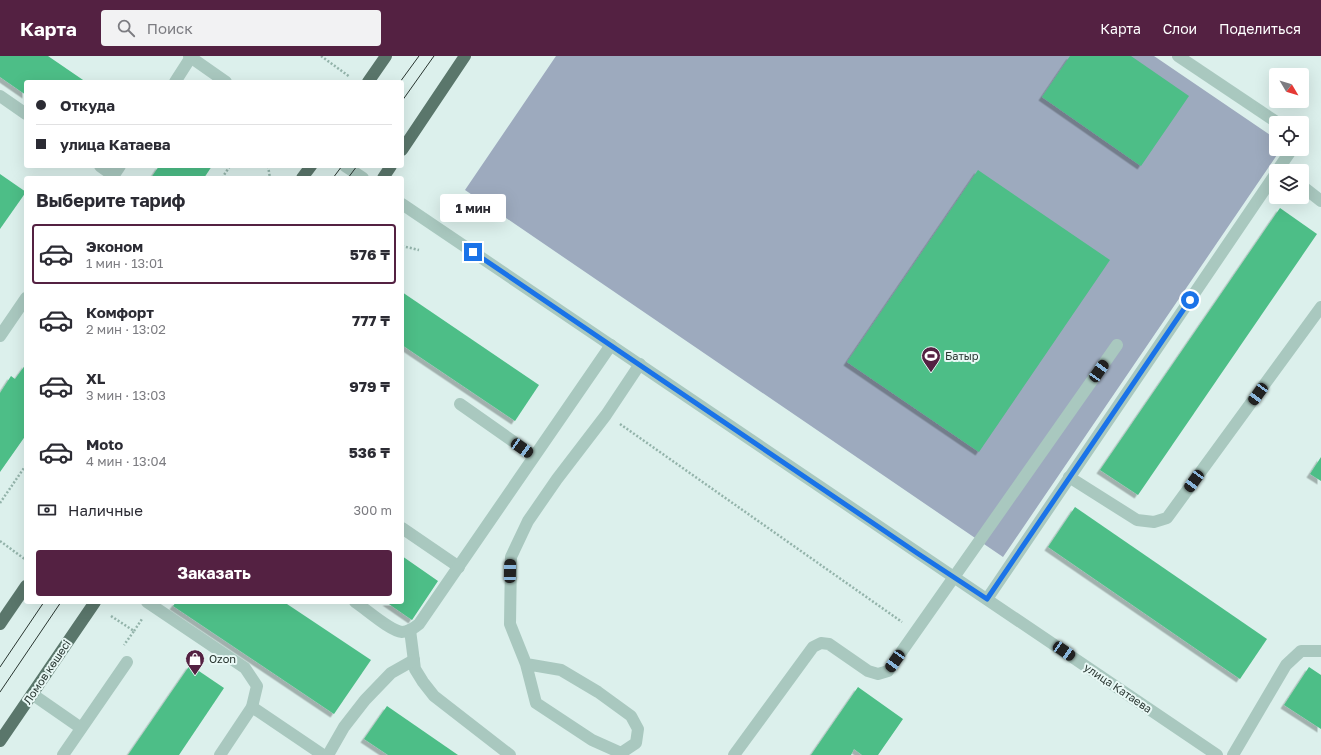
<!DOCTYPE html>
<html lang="ru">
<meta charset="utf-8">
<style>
:root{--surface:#fff;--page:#f2f2f3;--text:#2b2b33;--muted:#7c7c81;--line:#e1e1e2;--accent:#542142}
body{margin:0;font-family:"Golos Text",sans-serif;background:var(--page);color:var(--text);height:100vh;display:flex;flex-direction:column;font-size:15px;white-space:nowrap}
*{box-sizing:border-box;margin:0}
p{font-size:13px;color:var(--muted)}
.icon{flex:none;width:22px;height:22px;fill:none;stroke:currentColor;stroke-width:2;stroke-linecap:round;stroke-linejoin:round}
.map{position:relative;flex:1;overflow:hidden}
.drawer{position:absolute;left:24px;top:120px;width:380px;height:428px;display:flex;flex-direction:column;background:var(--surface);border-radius:4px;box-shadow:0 4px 16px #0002}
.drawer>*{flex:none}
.guide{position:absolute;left:24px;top:24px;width:380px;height:88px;border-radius:4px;box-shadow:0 4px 16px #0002;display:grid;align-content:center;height:88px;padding:0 12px;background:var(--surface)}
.needle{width:26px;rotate:128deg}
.tools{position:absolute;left:1269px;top:12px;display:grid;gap:8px}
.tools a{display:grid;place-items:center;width:40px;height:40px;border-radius:4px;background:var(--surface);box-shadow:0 4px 16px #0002;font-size:20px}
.end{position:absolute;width:18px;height:18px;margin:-9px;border:5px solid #1a73e8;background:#fff;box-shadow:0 0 0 2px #fff}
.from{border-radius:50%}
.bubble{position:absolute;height:28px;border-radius:4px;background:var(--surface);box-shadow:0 4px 16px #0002;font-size:13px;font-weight:700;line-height:28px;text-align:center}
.car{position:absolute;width:12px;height:24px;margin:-12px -6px;border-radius:5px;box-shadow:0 0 3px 1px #0007;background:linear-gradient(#222 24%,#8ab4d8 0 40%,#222 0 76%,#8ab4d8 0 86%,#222 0)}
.guide b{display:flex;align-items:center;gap:14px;height:38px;font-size:15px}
.guide b+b{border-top:1px solid var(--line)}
.guide i{width:10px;height:10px;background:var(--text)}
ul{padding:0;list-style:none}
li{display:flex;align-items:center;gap:12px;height:60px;margin:0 8px 6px;padding:0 4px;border:2px solid transparent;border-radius:4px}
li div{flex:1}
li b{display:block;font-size:15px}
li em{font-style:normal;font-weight:700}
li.on{border-color:var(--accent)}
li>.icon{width:36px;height:36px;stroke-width:1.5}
h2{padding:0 12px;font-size:18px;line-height:48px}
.pay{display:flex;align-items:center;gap:10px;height:44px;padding:0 12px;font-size:15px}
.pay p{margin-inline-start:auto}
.cta{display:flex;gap:8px;margin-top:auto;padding:8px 12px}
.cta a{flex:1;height:46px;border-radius:4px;background:var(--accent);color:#fff;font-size:16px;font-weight:700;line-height:46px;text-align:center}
header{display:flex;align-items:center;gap:24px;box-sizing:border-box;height:56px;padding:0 20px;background:var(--accent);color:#fff}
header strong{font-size:19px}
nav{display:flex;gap:22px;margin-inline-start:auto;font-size:14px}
.search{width:280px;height:36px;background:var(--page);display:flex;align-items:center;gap:10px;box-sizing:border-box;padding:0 14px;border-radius:4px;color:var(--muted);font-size:15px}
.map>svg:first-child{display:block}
</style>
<header>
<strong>Карта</strong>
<div class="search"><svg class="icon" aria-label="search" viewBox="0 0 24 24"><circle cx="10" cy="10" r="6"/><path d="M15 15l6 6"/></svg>Поиск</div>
<nav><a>Карта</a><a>Слои</a><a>Поделиться</a></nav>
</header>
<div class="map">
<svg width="1321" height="699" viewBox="0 0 1321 699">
<defs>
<filter id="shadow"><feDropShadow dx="-3.5" dy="3.5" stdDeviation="0" flood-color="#0004"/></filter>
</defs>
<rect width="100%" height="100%" fill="#dcf0ec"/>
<polygon fill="#9daabe" points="556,0 1154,0 1276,83 1276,93 1281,93 1003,501 465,134"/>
<g fill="#4dbe87" filter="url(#shadow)">
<polygon points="0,0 48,0 86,26 26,26 26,39 0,21"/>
<polygon points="1070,0 1131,0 1189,40 1141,110 1042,41"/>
<polygon points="159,110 212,110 204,122 151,122"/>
<polygon points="978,114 1110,204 979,396 847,306"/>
<polygon points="0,118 26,136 0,173"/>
<polygon points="1280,152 1317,178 1138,439 1100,414"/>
<polygon points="402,236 539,329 515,365 402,289"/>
<polygon points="26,308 26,379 0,416 0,337 11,320 15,323"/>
<polygon points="1321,401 1321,425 1310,418"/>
<polygon points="1075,451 1267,583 1240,623 1048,491"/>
<polygon points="402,500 438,525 412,564 386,546 402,546"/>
<polygon points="176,546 284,546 371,604 334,658 173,550"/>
<polygon points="190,609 224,632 179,699 128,699"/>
<polygon points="1309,611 1321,619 1321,673 1284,649"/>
<polygon points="858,631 903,663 878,699 862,699 854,693 851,699 811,699"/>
<polygon points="387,650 458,699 388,699 364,683"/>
</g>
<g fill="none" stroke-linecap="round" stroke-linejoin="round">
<g stroke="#93b3aa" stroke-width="2.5" stroke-dasharray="2 2" stroke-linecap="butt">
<polyline points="321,0 350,21"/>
<polyline points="268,110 270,122"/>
<polyline points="222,122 230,110"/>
<polyline points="402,190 419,194"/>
<polyline points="620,368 902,566"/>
<polyline points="0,447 26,409"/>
<polyline points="0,485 26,504"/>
<polyline points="111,560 134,575 124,589"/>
<polyline points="134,575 142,563"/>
</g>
<g stroke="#a9c8bf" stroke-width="12">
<polyline points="189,0 226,26"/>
<polyline points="1178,0 1278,67"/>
<polyline points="175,26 191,1"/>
<polyline points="0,40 26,58"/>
<polyline points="100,110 114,120"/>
<polyline points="345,110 363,122"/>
<polyline points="1277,115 1292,93"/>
<polyline points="112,122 120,110"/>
<polyline points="1302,130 1321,145"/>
<polyline points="402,148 1217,699"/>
<polyline points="0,280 26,242"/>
<polyline points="460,348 534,400"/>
<polyline points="1069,421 1137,464 1154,466 1167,462 1321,251"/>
<polyline points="402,472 459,511"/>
<polyline points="987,543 1276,117"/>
<polyline points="147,546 245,612 257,630 252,651 220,699"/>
<path d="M 355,546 C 366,553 390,575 402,576 C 409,576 414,572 419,568 L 611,289"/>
<polyline points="410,574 415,613 423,626 434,640 510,699"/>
<polyline points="526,608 561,614 598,636 631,660 638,673 636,687 621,697 592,684 536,647 526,608 510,568 511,501 528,465 557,423 606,359 640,308"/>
<polyline points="32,638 81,672"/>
<polyline points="252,651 323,699"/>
<polyline points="63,699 127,606"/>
<polyline points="328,699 344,671 365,644 391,617 414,604"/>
<polyline points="734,699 813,591 821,587 829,588 868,615 878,618 888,615 1117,289"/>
<polyline points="1233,699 1286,609 1301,595 1321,595"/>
</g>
<g stroke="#5a766b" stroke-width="12">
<polyline points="368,26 386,0"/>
<polyline points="402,94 465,0"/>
<polyline points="302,122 311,110"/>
<polyline points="383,122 391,110"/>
<polyline points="0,568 26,530"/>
<polyline points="0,685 95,546"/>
</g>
<g stroke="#283530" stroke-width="1">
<polyline points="400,26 419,0"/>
<polyline points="402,45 434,0"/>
<polyline points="333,122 342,110"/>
<polyline points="348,122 357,110"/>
<polyline points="0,611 44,546"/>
<polyline points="0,636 61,546"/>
</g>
</g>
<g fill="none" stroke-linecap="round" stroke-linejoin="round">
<polyline stroke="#1a73e8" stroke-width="5" points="473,196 917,497 987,543 1190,244"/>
</g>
<defs>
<symbol id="stadium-pin" viewBox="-11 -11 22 30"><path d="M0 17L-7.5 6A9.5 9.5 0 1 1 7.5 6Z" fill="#542142" stroke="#e8f8f5"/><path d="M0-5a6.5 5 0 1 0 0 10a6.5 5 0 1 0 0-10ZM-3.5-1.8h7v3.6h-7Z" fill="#fff"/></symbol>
<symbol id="shop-pin" viewBox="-11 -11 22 30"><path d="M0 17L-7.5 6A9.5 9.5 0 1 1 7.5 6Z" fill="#542142" stroke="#e8f8f5"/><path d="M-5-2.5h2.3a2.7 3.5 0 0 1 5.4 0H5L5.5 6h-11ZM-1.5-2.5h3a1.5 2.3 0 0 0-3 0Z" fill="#fff"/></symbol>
</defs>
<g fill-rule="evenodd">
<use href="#stadium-pin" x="920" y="289" width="22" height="30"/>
<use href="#shop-pin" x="184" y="592" width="22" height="30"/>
</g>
<g text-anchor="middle" stroke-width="4" stroke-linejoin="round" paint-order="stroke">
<g font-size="11" fill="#283530" stroke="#e8f8f5" text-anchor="start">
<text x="945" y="304">Батыр</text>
<text x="209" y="607">Ozon</text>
</g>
<g font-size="11" fill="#283530" stroke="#e8f8f5">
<text transform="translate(47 616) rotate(-56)" y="4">Ломов көшесі</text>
<text transform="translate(1118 632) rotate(34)" y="4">улица Катаева</text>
</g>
</g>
</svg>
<div class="tools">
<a><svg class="needle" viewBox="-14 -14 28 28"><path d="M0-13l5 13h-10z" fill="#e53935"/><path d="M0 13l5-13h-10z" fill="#7c7c81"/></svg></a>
<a><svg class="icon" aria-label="locate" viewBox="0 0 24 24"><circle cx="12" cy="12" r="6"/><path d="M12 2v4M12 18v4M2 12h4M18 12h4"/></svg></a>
<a><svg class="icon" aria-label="layers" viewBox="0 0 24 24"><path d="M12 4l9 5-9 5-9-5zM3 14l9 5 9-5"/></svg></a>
</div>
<i class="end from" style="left:1190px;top:244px"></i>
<i class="end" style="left:473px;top:196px"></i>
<div class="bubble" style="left:440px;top:138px;width:66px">1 мин</div>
<i class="car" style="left:1099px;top:315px;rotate:35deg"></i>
<i class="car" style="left:1258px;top:338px;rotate:216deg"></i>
<i class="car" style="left:522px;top:392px;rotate:125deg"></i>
<i class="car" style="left:1194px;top:425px;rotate:216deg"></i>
<i class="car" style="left:510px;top:515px;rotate:1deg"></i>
<i class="car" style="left:1064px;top:595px;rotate:124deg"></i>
<i class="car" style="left:895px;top:605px;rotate:215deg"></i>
<div class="guide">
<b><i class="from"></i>Откуда</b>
<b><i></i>улица Катаева</b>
</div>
<section class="drawer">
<h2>Выберите тариф</h2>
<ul>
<li class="on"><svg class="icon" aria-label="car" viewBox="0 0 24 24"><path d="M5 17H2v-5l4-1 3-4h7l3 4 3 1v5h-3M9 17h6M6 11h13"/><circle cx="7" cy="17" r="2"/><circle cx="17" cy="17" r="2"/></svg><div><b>Эконом</b><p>1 мин · 13:01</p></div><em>576 ₸</em></li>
<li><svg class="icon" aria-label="car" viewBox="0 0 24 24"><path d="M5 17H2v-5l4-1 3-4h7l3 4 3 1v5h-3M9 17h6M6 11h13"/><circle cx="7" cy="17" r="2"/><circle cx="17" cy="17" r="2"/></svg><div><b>Комфорт</b><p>2 мин · 13:02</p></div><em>777 ₸</em></li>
<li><svg class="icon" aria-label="car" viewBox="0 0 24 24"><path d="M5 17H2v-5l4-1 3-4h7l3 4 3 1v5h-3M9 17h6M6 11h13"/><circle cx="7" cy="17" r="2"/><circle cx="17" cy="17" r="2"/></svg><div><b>XL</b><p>3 мин · 13:03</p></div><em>979 ₸</em></li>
<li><svg class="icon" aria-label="car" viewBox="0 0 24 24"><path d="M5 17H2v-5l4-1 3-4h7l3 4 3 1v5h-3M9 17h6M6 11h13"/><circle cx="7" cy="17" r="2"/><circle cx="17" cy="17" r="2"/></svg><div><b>Moto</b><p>4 мин · 13:04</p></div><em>536 ₸</em></li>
</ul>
<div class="pay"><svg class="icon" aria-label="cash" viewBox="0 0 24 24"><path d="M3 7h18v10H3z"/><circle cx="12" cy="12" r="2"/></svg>Наличные<p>300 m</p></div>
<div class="cta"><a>Заказать</a></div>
</section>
</div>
